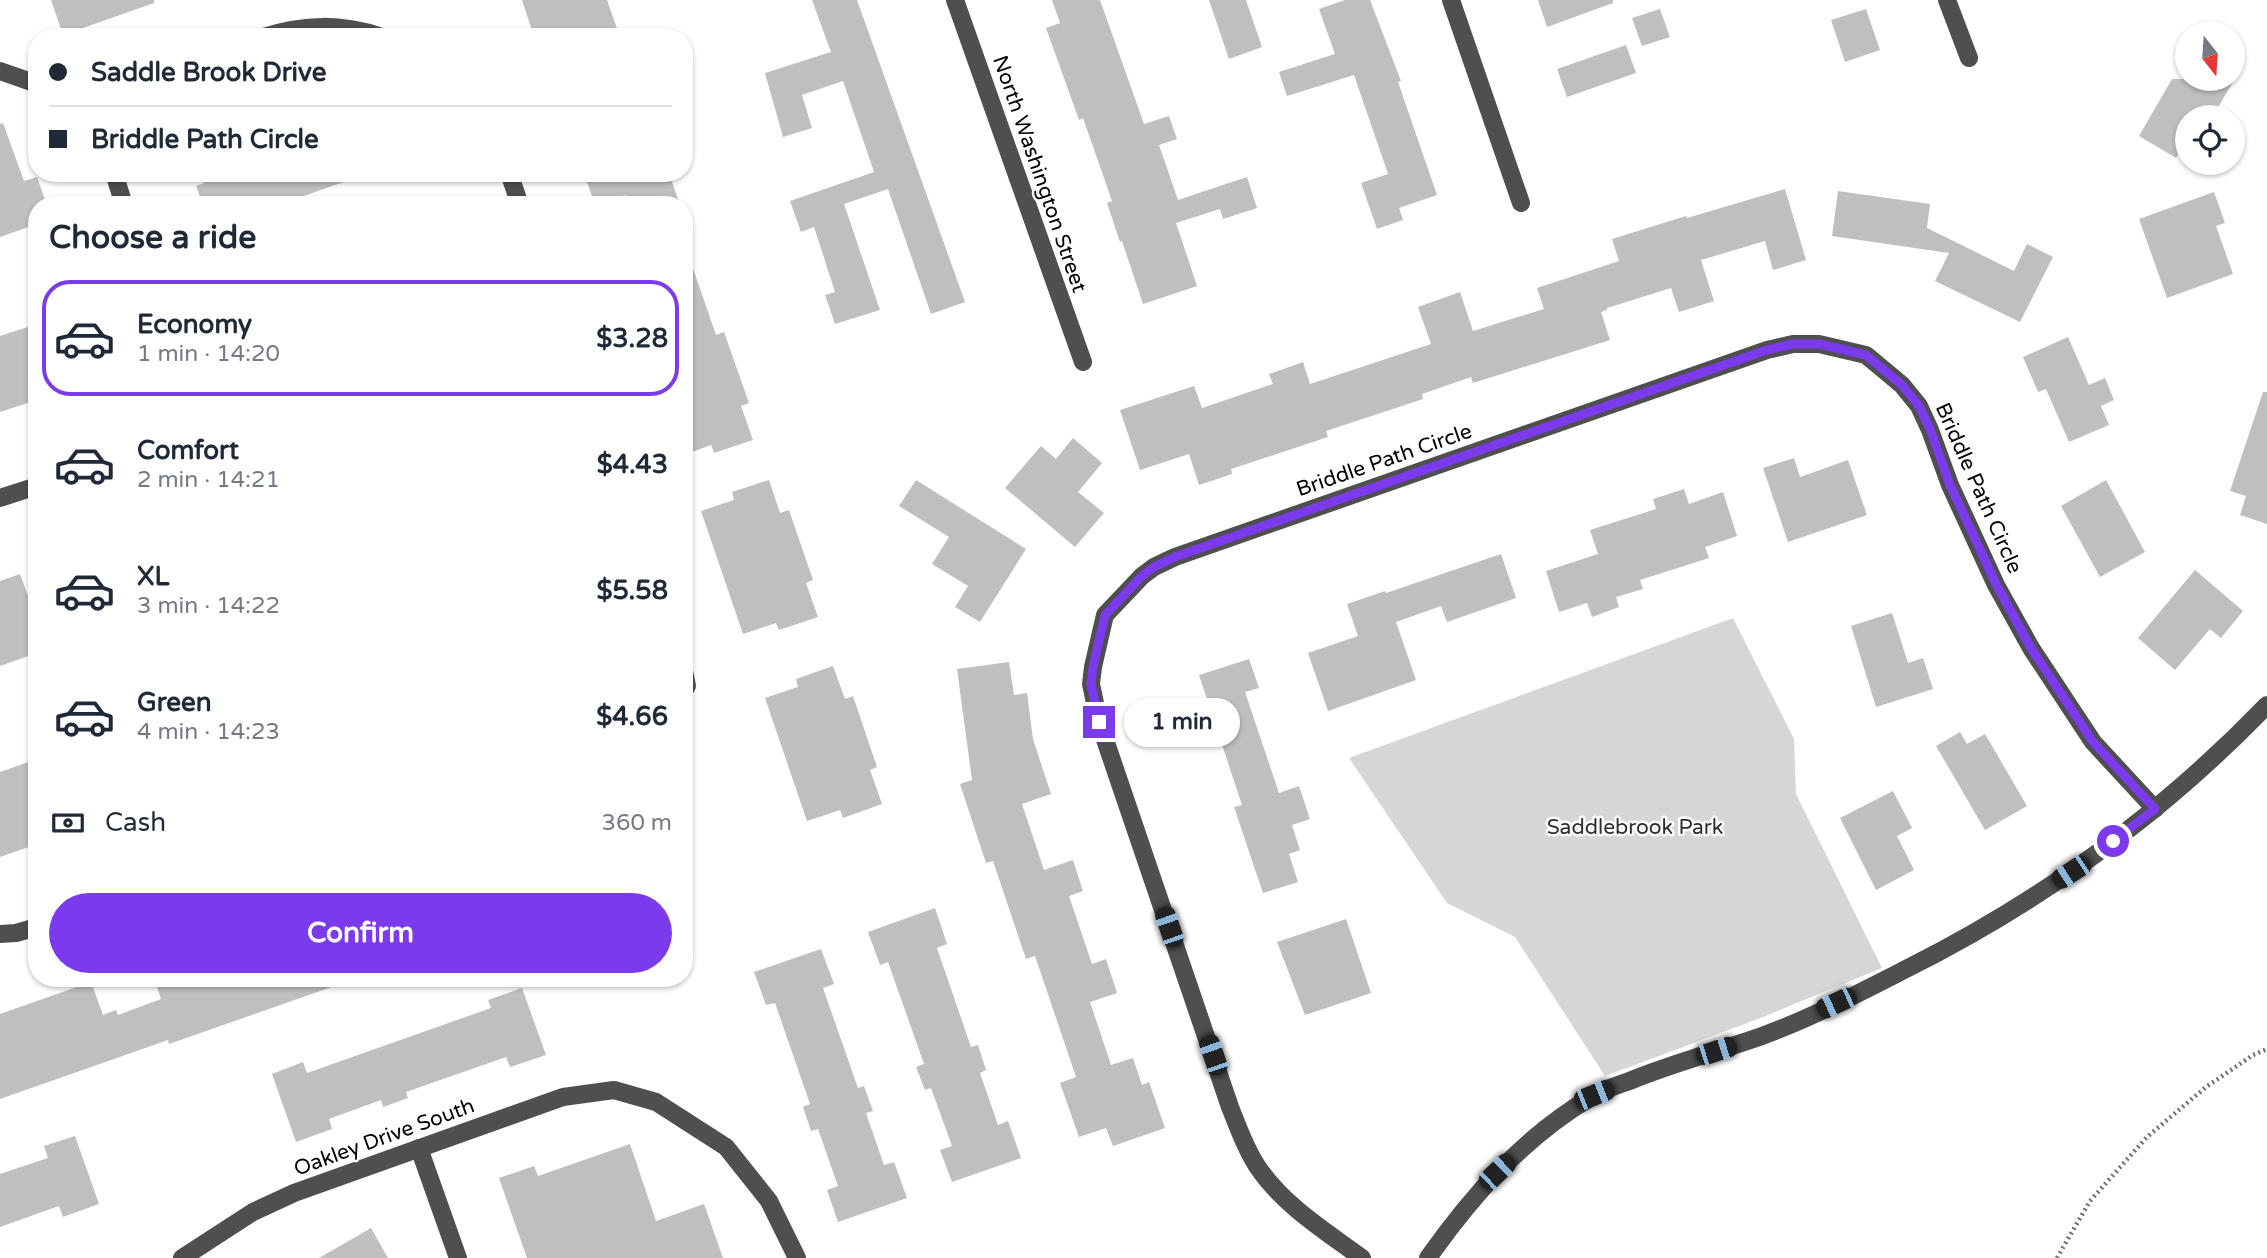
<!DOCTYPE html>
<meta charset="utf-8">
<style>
:root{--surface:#fff;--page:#f2f2f3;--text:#1f2937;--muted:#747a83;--line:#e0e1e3;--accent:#7c3aed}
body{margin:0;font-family:"Varela Round",sans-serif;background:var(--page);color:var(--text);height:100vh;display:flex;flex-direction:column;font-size:26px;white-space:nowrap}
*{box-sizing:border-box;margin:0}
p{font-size:23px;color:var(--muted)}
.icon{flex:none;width:38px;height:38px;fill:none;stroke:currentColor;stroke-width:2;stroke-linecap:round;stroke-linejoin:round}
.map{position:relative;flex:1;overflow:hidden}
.panel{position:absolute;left:28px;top:196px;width:665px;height:791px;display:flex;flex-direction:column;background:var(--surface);border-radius:28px;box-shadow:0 2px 5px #0004}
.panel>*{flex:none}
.top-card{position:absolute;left:28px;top:28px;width:665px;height:154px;border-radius:28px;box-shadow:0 2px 5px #0004;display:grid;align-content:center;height:154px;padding:0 21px;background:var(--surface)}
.needle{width:46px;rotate:163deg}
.tools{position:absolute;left:2175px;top:21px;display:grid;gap:14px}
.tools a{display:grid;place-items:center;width:70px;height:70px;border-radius:50%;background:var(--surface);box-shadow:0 2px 5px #0004;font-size:35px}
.end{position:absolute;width:32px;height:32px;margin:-16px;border:9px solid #7c3aed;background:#fff;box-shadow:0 0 0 4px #fff}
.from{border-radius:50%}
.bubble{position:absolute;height:49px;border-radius:24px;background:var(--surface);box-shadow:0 2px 5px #0004;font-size:23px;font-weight:800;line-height:49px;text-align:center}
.car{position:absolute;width:21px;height:42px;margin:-21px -10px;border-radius:9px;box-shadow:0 0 5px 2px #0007;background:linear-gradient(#222 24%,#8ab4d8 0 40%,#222 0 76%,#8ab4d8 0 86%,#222 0)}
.top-card b{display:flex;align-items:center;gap:24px;height:66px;font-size:26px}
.top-card b+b{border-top:2px solid var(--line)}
.top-card i{width:18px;height:18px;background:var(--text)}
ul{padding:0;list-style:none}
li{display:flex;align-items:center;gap:21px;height:116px;margin:0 14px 10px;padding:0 7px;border:4px solid transparent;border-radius:28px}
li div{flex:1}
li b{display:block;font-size:26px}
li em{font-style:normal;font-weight:800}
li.active{border-color:var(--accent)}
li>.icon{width:63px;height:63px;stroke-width:1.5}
h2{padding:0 21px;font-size:32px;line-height:84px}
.pay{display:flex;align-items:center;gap:18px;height:77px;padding:0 21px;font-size:26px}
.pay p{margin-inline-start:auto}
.primary-button{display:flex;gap:14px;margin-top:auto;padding:14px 21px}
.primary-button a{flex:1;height:80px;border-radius:42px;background:var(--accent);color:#fff;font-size:28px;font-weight:800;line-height:80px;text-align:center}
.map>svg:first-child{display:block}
</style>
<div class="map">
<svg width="2267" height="1258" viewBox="0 0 2267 1258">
<rect width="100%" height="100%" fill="#fff"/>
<polygon fill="#d6d6d6" points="1733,618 1794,739 1796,794 1882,968 1758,1019 1605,1076 1515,937 1447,903 1349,758"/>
<g fill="#bfbfbf">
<polygon points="51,0 154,0 154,3 63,35"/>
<polygon points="522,0 607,0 620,37 534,37"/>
<polygon points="812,0 857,0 965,302 931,314 888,189 844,204 880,310 835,324 825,295 835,292 814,227 801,232 790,201 874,172 843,81 802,95 812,128 783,137 765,73 831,52"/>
<polygon points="1052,0 1100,0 1144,124 1169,116 1177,139 1159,145 1178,200 1247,177 1257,208 1223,219 1220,209 1176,223 1197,286 1143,304 1122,241 1120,242 1107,203 1112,201 1083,118 1079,120 1046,28 1060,23"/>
<polygon points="1209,0 1246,0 1262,47 1229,59"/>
<polygon points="1345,0 1370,0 1401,81 1398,82 1437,195 1399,208 1403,220 1377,229 1361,183 1388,174 1354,75 1287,96 1279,72 1335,54 1319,9"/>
<polygon points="1538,0 1613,0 1613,3 1547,27"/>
<polygon points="1660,9 1670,37 1642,46 1632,18"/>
<polygon points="1866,9 1880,50 1845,62 1831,20"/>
<polygon points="1626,45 1636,73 1567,97 1557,69"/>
<polygon points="2172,79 2235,79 2212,117 2188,117 2188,139 2176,158 2139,136"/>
<polygon points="3,123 24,181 37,177 47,205 37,205 37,224 0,237 0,124"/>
<polygon points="200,173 358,173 358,177 278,205 203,205 196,186 204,183"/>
<polygon points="584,173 678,173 679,176 671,179 680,205 628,205 625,195 595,205"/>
<polygon points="1785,189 1806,260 1773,270 1765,241 1701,260 1714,301 1679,312 1671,288 1607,308 1607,310 1601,312 1610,340 1473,383 1471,377 1422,394 1423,399 1326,431 1328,437 1231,469 1232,474 1199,485 1189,454 1140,470 1120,410 1194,386 1202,408 1273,384 1269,374 1303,362 1310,384 1431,344 1418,307 1460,292 1473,331 1544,309 1537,288 1619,261 1612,239 1686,216 1687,218"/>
<polygon points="1838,191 1930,204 1927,228 2014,271 2027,244 2053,257 2020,322 1935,281 1949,253 1832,236"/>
<polygon points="2214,192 2225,223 2216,226 2233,274 2167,298 2139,219"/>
<polygon points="684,254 688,254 716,335 724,332 749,403 741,406 753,440 714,453 711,445 684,455"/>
<polygon points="37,324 37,400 0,412 0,336"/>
<polygon points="2068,337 2089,385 2105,378 2114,400 2101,406 2109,425 2069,442 2046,389 2038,392 2023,357"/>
<polygon points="2263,392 2267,392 2267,524 2240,515 2246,496 2230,491"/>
<polygon points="1073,438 1102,463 1078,492 1104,513 1075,547 1005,488 1041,446 1056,459"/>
<polygon points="1794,458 1800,477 1848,460 1867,515 1788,542 1763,468"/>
<polygon points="769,480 780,513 789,510 813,580 806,583 818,617 779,630 776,623 743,634 701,511 734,500 732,492"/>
<polygon points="916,480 1026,549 980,622 955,607 968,586 932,564 949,537 899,506"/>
<polygon points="2106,480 2145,552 2100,577 2061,506"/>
<polygon points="1684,489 1689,504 1723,492 1737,536 1705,547 1709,558 1640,580 1643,589 1616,597 1619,607 1592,617 1587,603 1559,612 1546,571 1598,554 1590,530 1656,509 1653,499"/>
<polygon points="1501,554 1516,598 1447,622 1441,606 1396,622 1416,680 1328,711 1308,653 1358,636 1347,604 1385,591 1386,593"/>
<polygon points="2195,570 2243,611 2221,638 2210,629 2175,670 2138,638"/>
<polygon points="20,574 32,607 37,605 37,653 0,666 0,581"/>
<polygon points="1892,613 1908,663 1923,658 1933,689 1876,707 1851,626"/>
<polygon points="1249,659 1259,688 1245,692 1279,793 1299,786 1310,819 1292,825 1300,850 1289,854 1298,882 1263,893 1234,807 1242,805 1199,675"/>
<polygon points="1009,662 1014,695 1027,693 1033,739 1051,794 1022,804 1044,870 1073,860 1083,891 1069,896 1092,964 1106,959 1117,993 1090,1002 1111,1065 1133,1058 1142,1085 1149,1082 1165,1128 1113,1146 1106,1128 1079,1137 1060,1083 1076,1077 1035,956 1026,959 993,861 986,863 960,784 972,780 957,669"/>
<polygon points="833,666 845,699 853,696 877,767 870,770 882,804 843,818 840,810 807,821 765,698 798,687 796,679"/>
<polygon points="1960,732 1967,744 1985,734 2027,806 1985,830 1936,746"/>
<polygon points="37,759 37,844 0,857 0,772"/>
<polygon points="1893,791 1912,828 1897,836 1914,870 1876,890 1840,818"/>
<polygon points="935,908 947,944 937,948 971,1047 978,1045 986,1070 980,1073 998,1125 1008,1121 1021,1158 952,1182 940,1150 952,1146 931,1088 925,1090 916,1067 924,1064 888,962 880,965 868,932"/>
<polygon points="1346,919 1371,993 1305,1015 1277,942"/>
<polygon points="821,949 834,984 823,988 858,1088 864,1086 873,1111 866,1113 884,1165 894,1162 907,1198 838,1222 827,1190 838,1186 818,1129 811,1131 803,1107 810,1104 775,1003 766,1005 754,972"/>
<polygon points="154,978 345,978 346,982 169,1044 168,1040 0,1099 0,1014 91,982 103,1015 116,1010 118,1015 161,999"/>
<polygon points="522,988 546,1055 510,1067 506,1057 406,1092 408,1098 383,1107 381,1100 329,1119 332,1129 296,1142 272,1074 303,1062 307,1073 491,1008 488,1000"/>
<polygon points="75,1136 99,1204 63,1217 59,1206 0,1227 0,1174 48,1158 44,1146"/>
<polygon points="630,1144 656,1221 704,1204 723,1258 527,1258 499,1178 534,1166 538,1176"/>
<polygon points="371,1228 388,1258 319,1258"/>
</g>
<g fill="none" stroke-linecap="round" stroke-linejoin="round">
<polyline stroke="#717171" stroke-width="4.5" stroke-dasharray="2 3.5" stroke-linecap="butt" points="2057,1258 2090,1201 2147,1137 2206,1087 2253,1055 2267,1049"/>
<g stroke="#4f4f4f" stroke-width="18">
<polyline points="955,0 1083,362"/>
<polyline points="1451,0 1521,203"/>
<polyline points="1947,0 1969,58"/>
<path d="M 263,37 C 304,24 341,23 382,37"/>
<polyline points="0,71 37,84"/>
<polyline points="114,173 124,205"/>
<polyline points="509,173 520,205"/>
<polyline points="0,498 37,486"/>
<polyline points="684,671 687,686 684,690"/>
<polyline points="0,934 16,933 37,927"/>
<polyline points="419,1148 458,1258"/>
<polyline points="182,1258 253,1212 294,1193 563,1097 614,1090 656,1102 726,1147 769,1201 797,1258"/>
<path d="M 1362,1258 C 1325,1231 1283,1205 1257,1166 C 1245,1148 1238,1127 1230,1107 L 1099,722 L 1091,684 L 1093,667 L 1105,615 L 1142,576 L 1154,567 L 1175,557 L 1767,350 L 1793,344 L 1819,344 L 1866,355 L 1902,385 L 1919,406 L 1930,430 L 1950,485 L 1996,585 L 2031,648 L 2093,742 L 2155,809"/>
<path d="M 1428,1258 C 1473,1194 1525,1136 1593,1096 C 1604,1089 1619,1085 1632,1080 C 1674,1063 1719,1051 1762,1036 C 1811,1018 1859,993 1906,969 C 2040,902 2163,813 2267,705"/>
</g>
</g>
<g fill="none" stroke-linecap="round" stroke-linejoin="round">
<polyline stroke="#7c3aed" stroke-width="9" points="1099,722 1091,684 1093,667 1105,615 1142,576 1154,567 1175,557 1767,350 1793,344 1819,344 1866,355 1902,385 1919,406 1930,429 1950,485 1996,584 2031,648 2093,742 2155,809 2113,841"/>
</g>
<g text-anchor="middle" stroke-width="5" stroke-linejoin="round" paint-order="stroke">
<g font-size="21" fill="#000" stroke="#fff">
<text transform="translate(1040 174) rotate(71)" y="7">North Washington Street</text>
<text transform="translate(1384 460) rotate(-19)" y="7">Briddle Path Circle</text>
<text transform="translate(1979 488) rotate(66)" y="7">Briddle Path Circle</text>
<text transform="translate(384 1137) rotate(-20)" y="7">Oakley Drive South</text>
</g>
<g font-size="21" fill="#2d2d2d" stroke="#fff">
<text x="1635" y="834">Saddlebrook Park</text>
</g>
</g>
</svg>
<div class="tools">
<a><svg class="needle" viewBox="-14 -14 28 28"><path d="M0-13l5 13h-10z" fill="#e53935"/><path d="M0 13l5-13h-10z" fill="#747a83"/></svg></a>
<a><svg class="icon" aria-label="locate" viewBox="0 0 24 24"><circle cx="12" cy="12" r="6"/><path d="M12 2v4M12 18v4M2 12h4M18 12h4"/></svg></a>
</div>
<i class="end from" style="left:2113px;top:841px"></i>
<i class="end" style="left:1099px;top:722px"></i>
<div class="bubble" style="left:1124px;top:698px;width:116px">1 min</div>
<i class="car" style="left:2071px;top:872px;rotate:237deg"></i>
<i class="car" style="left:1169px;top:927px;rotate:341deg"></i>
<i class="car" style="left:1836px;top:1003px;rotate:245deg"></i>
<i class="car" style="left:1716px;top:1051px;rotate:72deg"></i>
<i class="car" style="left:1213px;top:1055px;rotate:341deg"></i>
<i class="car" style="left:1594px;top:1095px;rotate:68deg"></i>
<i class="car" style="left:1497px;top:1172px;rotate:46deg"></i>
<div class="top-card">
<b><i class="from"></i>Saddle Brook Drive</b>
<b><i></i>Briddle Path Circle</b>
</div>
<section class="panel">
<h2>Choose a ride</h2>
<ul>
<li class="active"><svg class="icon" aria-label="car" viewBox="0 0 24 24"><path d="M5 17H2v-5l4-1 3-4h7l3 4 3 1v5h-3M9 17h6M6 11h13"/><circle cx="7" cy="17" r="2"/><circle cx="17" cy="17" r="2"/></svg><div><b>Economy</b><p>1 min · 14:20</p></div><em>$3.28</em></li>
<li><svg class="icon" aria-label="car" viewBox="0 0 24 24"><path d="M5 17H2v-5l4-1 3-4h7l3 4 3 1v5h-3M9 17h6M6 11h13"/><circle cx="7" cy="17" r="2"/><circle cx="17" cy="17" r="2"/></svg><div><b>Comfort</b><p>2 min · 14:21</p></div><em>$4.43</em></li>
<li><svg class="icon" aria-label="car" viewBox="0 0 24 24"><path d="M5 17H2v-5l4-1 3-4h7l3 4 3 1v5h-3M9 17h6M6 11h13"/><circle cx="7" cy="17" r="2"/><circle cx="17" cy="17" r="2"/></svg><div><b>XL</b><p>3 min · 14:22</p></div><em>$5.58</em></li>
<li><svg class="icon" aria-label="car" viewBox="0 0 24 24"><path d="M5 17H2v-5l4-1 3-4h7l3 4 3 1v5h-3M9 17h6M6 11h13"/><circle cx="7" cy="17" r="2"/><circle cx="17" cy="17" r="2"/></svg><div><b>Green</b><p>4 min · 14:23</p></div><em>$4.66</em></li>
</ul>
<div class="pay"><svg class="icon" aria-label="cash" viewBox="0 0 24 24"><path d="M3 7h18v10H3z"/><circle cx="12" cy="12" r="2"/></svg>Cash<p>360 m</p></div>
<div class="primary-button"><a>Confirm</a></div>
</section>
</div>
